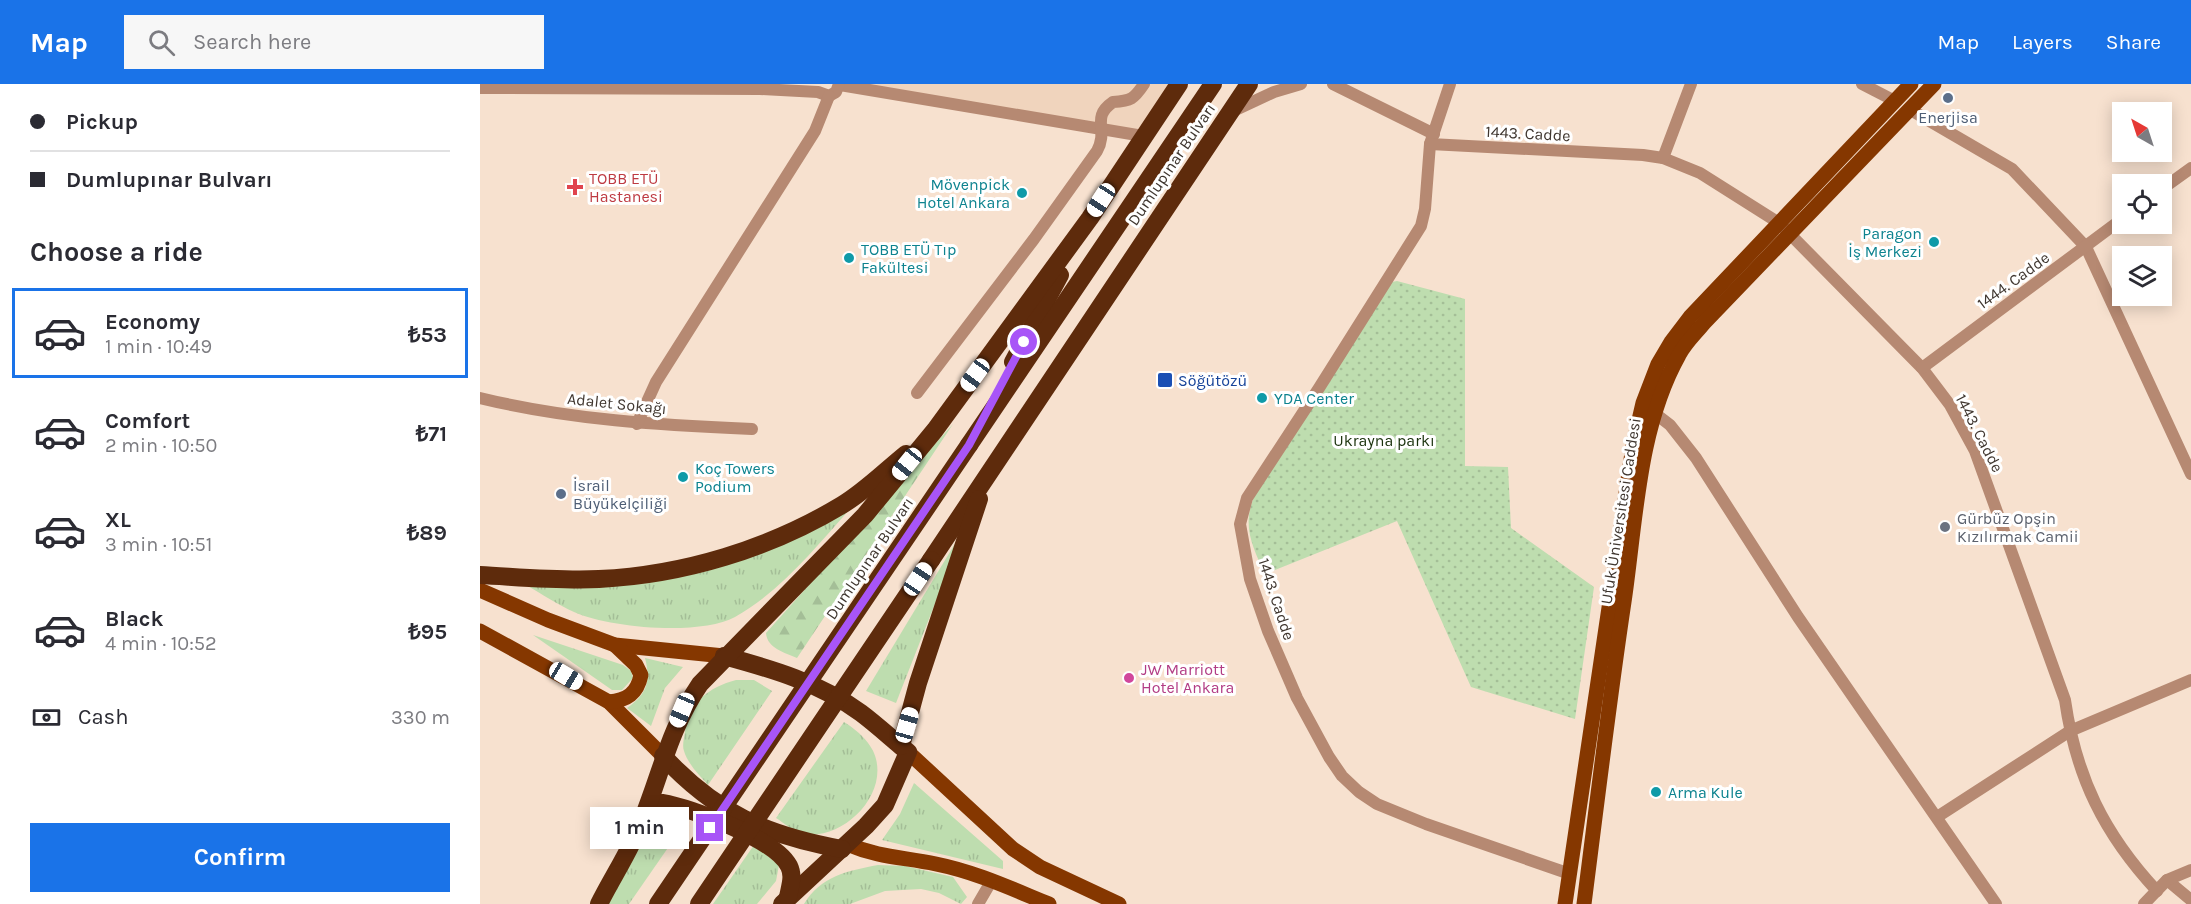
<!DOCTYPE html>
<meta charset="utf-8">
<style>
:root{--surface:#fff;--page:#f7f7f7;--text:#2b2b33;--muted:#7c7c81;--line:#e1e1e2;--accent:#1a73e8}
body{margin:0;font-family:Karla,sans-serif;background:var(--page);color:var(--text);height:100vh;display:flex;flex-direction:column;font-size:22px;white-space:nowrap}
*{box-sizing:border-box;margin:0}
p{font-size:20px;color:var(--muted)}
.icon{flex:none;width:33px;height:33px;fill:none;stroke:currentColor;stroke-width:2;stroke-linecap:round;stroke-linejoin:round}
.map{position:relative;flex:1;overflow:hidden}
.side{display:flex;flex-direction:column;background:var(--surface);width:480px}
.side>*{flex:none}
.banner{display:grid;align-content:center;height:132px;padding:0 30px;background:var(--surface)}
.needle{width:39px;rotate:321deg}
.tools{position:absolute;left:1632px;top:18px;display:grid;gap:12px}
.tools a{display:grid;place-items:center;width:60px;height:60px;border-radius:0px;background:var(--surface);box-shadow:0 3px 15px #0003;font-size:30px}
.end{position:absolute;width:27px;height:27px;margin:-14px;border:8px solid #a855f7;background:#fff;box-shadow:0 0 0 3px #fff}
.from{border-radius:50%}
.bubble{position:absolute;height:42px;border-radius:0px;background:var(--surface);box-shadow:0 3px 15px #0003;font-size:20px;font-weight:700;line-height:42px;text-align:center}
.car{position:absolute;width:18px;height:36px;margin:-18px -9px;border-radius:8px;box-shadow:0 0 4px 2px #0007;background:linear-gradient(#fff 24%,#345 0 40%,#fff 0 76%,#345 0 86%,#fff 0)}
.banner b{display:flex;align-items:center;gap:21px;height:57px;font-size:22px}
.banner b+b{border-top:2px solid var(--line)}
.banner i{width:15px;height:15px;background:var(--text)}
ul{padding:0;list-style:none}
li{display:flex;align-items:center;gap:18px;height:90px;margin:0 12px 9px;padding:0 18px;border:3px solid transparent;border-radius:0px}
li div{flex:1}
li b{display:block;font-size:22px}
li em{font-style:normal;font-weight:700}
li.current{border-color:var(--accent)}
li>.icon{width:54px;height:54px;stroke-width:1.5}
h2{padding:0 30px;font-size:27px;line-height:72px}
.pay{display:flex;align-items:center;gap:15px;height:66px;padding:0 30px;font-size:22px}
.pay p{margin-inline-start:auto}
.action{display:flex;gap:12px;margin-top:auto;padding:12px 30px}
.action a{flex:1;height:69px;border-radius:0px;background:var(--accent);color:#fff;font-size:24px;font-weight:700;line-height:69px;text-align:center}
header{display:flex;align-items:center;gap:36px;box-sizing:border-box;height:84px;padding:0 30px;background:var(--accent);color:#fff}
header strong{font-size:28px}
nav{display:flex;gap:33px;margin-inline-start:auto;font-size:21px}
.search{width:420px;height:54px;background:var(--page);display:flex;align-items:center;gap:15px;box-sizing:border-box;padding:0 21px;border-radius:0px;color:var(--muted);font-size:22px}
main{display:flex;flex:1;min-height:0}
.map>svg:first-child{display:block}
</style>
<header>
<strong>Map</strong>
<div class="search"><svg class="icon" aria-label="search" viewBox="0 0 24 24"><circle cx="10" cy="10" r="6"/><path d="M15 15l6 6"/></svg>Search here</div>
<nav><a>Map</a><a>Layers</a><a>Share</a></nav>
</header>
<main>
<section class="side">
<div class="banner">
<b><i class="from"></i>Pickup</b>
<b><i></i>Dumlupınar Bulvarı</b>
</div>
<h2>Choose a ride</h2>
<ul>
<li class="current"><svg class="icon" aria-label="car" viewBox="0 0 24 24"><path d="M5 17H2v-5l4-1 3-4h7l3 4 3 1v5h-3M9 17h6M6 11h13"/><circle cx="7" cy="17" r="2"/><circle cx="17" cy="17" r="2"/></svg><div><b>Economy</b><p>1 min · 10:49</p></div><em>₺53</em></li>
<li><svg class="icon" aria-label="car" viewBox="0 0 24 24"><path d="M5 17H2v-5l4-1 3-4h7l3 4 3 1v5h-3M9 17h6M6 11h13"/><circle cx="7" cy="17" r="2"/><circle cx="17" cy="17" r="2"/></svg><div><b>Comfort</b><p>2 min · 10:50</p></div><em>₺71</em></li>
<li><svg class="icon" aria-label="car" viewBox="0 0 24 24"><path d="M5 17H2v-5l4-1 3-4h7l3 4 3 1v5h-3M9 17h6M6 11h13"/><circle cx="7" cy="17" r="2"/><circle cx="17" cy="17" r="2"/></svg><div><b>XL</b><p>3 min · 10:51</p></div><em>₺89</em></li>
<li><svg class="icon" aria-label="car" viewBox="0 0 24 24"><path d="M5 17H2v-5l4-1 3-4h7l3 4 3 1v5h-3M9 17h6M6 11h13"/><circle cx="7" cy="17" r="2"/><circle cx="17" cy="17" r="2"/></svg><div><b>Black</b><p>4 min · 10:52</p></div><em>₺95</em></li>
</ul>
<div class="pay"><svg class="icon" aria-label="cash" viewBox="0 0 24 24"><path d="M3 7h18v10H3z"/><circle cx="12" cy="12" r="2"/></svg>Cash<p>330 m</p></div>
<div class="action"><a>Confirm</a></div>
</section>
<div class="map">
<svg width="1711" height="820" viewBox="0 0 1711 820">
<defs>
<pattern id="grass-tufts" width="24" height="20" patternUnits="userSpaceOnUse" patternTransform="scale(1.5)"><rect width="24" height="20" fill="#beddaf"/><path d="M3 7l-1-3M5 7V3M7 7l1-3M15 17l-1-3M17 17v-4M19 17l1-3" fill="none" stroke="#a4be97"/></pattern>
<pattern id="forest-firs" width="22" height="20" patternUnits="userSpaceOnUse" patternTransform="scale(1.5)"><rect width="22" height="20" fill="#beddaf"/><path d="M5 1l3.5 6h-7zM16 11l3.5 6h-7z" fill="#a4be97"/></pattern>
<pattern id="park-dots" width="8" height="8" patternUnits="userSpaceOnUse" patternTransform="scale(1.5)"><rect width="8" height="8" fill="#beddaf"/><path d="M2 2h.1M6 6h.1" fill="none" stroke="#a4be97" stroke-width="1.8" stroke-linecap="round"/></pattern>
</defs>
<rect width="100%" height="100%" fill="#f7e1cf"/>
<polygon fill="#f0d4bd" points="359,0 699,0 663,52"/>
<g fill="url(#grass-tufts)">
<path d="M 380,414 C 342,455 305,505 255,533 C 220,552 130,544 94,528 C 78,521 62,510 46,501 L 209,490 Z"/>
<polygon points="485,443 416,619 386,607"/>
<polygon points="53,551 143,581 151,587 153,594 142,606 132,606"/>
<path d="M 165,574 L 203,583 L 185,604 L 171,642 L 147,624 C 167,610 171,598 165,574 Z"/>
<path d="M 256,596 L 274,596 L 292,607 L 228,701 C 219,691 208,680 204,667 C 202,662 204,654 205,648 C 208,619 229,603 256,596 Z"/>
<path d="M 364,638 C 376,645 393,660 396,675 C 406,714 362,756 324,750 C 315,749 304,739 296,734 Z"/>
<polygon points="434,699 523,777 523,785 402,756 420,730"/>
<polygon points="187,726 210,732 149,820 124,820 164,741"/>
<polygon points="274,761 299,781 296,797 277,820 233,820"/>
<path d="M 398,781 L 425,782 L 473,793 L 487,813 L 481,820 L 459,809 L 441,805 L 405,807 L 370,820 L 324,820 C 341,792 367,787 398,781 Z"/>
</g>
<path fill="url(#forest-firs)" d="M 473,340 L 317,574 C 305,569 287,564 286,549 Z"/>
<path fill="url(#park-dots)" d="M 917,197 L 985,215 L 985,382 L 1028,383 L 1031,444 L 1114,503 L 1095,635 L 991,603 L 917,437 L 785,490 C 772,462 762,442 774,413 L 912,198 Z"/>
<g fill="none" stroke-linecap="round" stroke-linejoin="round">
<g stroke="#b68972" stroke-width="12">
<polyline points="853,0 954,50"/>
<polyline points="970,0 950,60 945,125 941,142 839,304 767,414 760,440 770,495 788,547 817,614 849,673 862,692 879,708 897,720 946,740 1090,790"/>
<polyline points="1382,0 1415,17"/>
<polyline points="360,1 663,52"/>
<polyline points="0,4 280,5 338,8 349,12 356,8 359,0"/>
<polyline points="1429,25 1532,85 1606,163 1711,390"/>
<polyline points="751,28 794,8 821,0"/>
<path d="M 950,60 L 1163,71 L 1183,74 L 1220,89 L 1299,139 L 1442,284 L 1470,321 L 1495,367 L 1585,616 C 1596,693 1624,750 1677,807"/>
<polyline points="1183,74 1211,0"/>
<polyline points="1682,105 1711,84"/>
<polyline points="1442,284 1642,135"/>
<path d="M 437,309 L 554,155 L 617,67 C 629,45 610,34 633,18 C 651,17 654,15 664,0"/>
<path d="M 0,314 C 90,336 180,341 272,345"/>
<polyline points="1168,324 1190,341 1216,374 1318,533 1516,820"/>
<polyline points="157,340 176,298 335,47 349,12"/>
<polyline points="1457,733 1590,647 1711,596"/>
<polyline points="1687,796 1711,816"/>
<polyline points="498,820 512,796"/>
<polyline points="1664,820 1687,796 1711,786"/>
</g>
<g stroke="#853700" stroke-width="15">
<polyline points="0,506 68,536 135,561 244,572"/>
<polyline points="0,547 129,618 183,672"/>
<path d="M 129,618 C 147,616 157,610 161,591 L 156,581 L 135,561"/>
<polyline points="428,668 533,765 560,783 639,820"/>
<path d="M 367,760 C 400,774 423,773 456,780 C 496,788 532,805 569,820"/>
<polyline points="1085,820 1153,362 1163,319 1178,280 1191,258 1210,233 1431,0"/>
<path d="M 1104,820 C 1117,719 1129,618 1144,518 C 1156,437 1158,344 1199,271 C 1205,259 1216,249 1224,239 L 1454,0"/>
</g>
<g stroke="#5e2b0c" stroke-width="18">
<polyline points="533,278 580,191"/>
<polyline points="489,361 733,0"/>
<polyline points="451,476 769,0"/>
<path d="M 0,491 C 39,493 80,497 119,495 C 203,491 289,465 362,421 C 384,408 405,387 426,370"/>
<path d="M 244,572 C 292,585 340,599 381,629 C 397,641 412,655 428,668 L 405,721 L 386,742 L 302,820"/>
<polyline points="421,662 438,599 499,415"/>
<path d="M 183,672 C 236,729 285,751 362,765"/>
<path d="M 163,736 L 182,719 C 212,724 295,755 309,782 C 314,792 310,802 308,813"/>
<path d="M 119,820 C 133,792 152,764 163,734 C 182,686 190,644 220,600 L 385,431 L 455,346 L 610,134 L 699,0"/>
</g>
<g stroke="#5e2b0c" stroke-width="18">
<polyline points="178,820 489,361"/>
<polyline points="219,820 451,476"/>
</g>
</g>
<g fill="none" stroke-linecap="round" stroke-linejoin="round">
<polyline stroke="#a855f7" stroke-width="8" points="230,744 489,361 544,258"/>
</g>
<g fill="#5c6f8a" stroke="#fff" stroke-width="2">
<circle cx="1468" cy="14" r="6"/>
<circle cx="81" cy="410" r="6"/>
</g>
<path fill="#e0444e" stroke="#fff" stroke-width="2" d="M92 94h6v6h6v6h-6v6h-6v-6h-6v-6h6z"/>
<g fill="#0f9aa8" stroke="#fff" stroke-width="2">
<circle cx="542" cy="109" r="6"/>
<circle cx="1454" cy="158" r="6"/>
<circle cx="369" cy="174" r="6"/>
<circle cx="782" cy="314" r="6"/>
<circle cx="203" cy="393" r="6"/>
<circle cx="1176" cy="708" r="6"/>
</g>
<rect fill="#1a4fb4" stroke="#fff" stroke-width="2" x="677" y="288" width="16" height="16" rx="3"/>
<circle fill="#6b7280" stroke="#fff" stroke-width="2" cx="1465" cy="443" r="6"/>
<circle fill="#d1479c" stroke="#fff" stroke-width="2" cx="649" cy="594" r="6"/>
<g text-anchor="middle" stroke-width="6" stroke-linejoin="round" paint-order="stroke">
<g font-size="16" fill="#4e5e75" stroke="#fff">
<text x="1468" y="39">Enerjisa</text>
<text x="93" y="407" text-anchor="start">İsrail<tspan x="93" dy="18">Büyükelçiliği</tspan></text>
</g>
<g font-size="16" fill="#3f362f" stroke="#fff">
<text transform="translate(1048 49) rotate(3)" y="6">1443. Cadde</text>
<text transform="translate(691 80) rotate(-56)" y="6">Dumlupınar Bulvarı</text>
<text transform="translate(1533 196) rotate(-36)" y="6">1444. Cadde</text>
<text transform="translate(137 319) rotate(6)" y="6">Adalet Sokağı</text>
<text transform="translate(1500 349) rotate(63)" y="6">1443. Cadde</text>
<text transform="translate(1140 427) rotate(-81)" y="6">Ufuk Üniversitesi Caddesi</text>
<text transform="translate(389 474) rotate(-56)" y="6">Dumlupınar Bulvarı</text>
<text transform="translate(797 515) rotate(72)" y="6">1443. Cadde</text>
</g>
<g font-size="16" fill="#be3a42" stroke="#fff" text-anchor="start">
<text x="109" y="100">TOBB ETÜ<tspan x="109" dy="18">Hastanesi</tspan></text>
</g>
<g font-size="16" fill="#0d838f" stroke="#fff" text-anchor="start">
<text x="530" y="106" text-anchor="end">Mövenpick<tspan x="530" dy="18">Hotel Ankara</tspan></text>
<text x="1442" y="155" text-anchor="end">Paragon<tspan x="1442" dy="18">İş Merkezi</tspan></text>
<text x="381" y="171">TOBB ETÜ Tıp<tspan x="381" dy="18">Fakültesi</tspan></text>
<text x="794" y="320">YDA Center</text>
<text x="215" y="390">Koç Towers<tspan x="215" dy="18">Podium</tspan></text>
<text x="1188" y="714">Arma Kule</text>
</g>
<g font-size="16" fill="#164399" stroke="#fff" text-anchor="start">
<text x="698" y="302">Söğütözü</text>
</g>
<g font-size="16" fill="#19310b" stroke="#fff">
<text x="904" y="362">Ukrayna parkı</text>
</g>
<g font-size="16" fill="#5b616d" stroke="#fff" text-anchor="start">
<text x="1477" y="440">Gürbüz Opşin<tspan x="1477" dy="18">Kızılırmak Camii</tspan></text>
</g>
<g font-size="16" fill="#b23c85" stroke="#fff" text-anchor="start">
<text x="661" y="591">JW Marriott<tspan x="661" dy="18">Hotel Ankara</tspan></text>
</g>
</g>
</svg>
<div class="tools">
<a><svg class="needle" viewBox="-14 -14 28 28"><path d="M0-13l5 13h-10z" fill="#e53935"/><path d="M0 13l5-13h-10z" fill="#7c7c81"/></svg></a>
<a><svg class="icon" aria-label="locate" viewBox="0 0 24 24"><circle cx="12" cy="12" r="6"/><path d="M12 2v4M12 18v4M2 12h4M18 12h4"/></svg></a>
<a><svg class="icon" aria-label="layers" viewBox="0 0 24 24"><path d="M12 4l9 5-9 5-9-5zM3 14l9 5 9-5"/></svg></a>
</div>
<i class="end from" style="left:544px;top:258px"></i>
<i class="end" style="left:230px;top:744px"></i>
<div class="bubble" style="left:110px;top:723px;width:99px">1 min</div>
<i class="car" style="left:621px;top:116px;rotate:213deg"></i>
<i class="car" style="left:495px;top:291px;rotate:216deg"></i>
<i class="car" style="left:427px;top:380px;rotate:219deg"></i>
<i class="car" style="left:438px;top:495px;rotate:34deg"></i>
<i class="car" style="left:86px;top:592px;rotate:121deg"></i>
<i class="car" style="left:202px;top:626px;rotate:203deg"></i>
<i class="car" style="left:427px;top:641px;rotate:16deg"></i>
</div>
</main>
